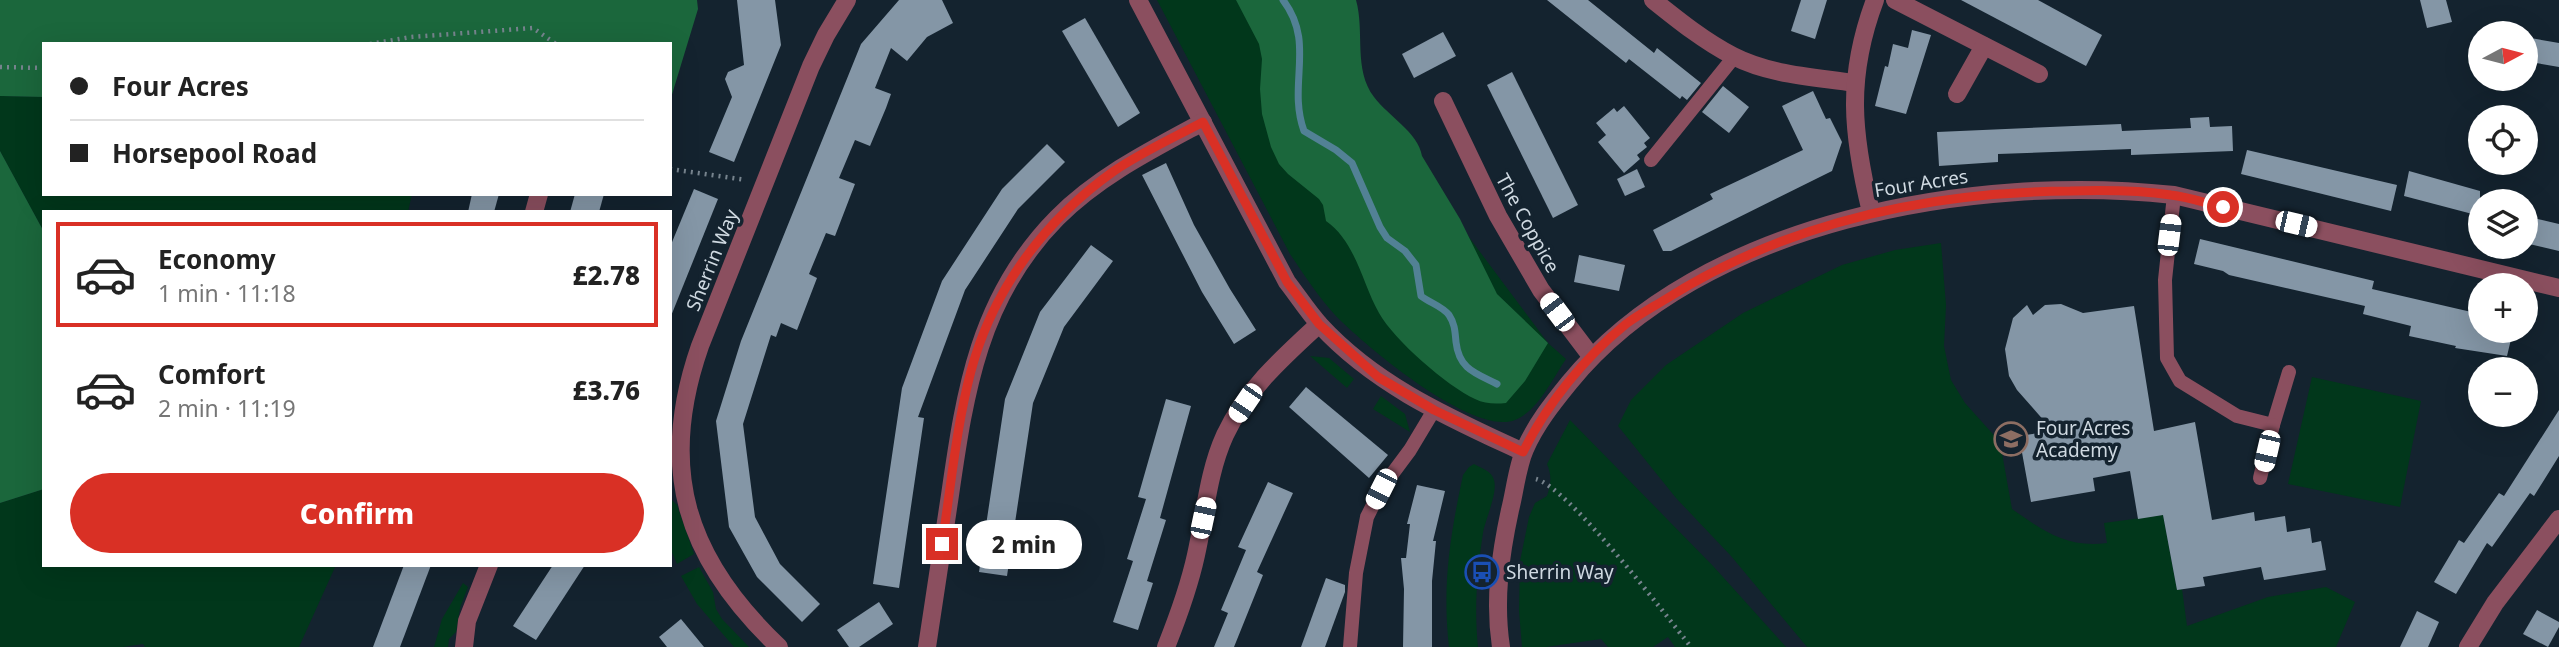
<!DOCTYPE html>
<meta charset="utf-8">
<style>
:root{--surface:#fff;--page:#f6f6f6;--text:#222;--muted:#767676;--line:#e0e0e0;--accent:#d93025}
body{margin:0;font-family:"Noto Sans",sans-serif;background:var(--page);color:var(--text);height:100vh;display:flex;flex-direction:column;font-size:26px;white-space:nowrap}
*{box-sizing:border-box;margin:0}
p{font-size:23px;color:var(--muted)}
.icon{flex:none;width:38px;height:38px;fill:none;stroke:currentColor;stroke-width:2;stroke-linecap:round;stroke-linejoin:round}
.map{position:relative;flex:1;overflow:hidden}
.side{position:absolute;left:42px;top:210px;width:630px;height:357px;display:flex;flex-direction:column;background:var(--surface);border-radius:0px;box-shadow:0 7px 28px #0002}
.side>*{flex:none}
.guide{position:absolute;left:42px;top:42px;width:630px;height:154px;border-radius:0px;box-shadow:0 7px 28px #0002;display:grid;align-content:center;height:154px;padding:0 28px;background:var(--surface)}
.needle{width:46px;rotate:83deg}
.controls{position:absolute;left:2468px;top:21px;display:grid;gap:14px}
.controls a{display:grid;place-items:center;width:70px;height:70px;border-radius:50%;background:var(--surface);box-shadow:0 7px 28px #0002;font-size:35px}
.end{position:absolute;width:32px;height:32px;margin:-16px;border:9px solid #d93025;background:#fff;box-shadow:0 0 0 4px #fff}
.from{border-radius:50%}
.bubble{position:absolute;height:49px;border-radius:24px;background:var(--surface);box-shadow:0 7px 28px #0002;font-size:23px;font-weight:800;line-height:49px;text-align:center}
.car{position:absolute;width:21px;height:42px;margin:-21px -10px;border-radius:9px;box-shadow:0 0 5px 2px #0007;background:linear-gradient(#fff 24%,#345 0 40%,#fff 0 76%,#345 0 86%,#fff 0)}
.guide b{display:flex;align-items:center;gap:24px;height:66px;font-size:26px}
.guide b+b{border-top:2px solid var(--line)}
.guide i{width:18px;height:18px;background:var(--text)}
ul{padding:12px 0 0;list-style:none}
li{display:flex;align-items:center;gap:21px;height:105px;margin:0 14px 10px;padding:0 14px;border:4px solid transparent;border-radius:0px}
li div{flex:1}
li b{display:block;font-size:26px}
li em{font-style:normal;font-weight:800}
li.selected{border-color:var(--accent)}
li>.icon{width:63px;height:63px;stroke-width:1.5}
.action{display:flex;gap:14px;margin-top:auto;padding:14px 28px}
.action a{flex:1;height:80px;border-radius:42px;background:var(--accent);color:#fff;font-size:28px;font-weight:800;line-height:80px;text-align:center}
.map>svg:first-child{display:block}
</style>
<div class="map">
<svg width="2559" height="647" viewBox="0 0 2559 647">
<rect width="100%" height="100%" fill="#14232f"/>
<g fill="#01371b">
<path d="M 1157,0 L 1292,0 L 1548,343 L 1566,359 C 1553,378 1538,411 1515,420 C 1473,437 1364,345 1335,315 C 1318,296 1304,275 1290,254 Z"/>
<polygon points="0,96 44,97 44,194 412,194 408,212 44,212 44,232 0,151"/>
<path d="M 1941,243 L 1946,305 L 1944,346 L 1951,380 L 1965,403 L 2000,442 L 2012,509 C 2044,531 2066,548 2107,543 L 2104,523 L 2163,515 L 2177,590 L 2182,589 L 2187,626 L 2268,597 L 2326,587 L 2355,602 L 2336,647 L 1807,647 L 1731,556 L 1676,498 L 1618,426 L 1631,400 L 1666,365 L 1743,313 L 1842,265 L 1895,250 Z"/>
<polygon points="1310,356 1329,358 1354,379 1347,388"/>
<polygon points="2312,377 2421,401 2400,507 2288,484"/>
<polygon points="1381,396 1405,414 1410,432 1373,409"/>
<path d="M 1570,420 L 1714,567 L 1786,647 L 1675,647 L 1668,637 L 1653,647 L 1608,647 L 1601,639 L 1546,647 L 1522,647 L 1519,611 L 1520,561 L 1529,517 L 1535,503 L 1547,496 C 1551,484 1552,476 1547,464 Z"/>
<path d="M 1474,464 C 1481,468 1492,471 1494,480 C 1498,493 1485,520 1483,533 C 1477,572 1474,608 1478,647 L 1449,647 C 1442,585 1450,536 1463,475 L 1469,467 Z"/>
<polygon points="44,489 44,565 336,565 299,647 145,647 143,644 123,647 0,647 0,503"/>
<polygon points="670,498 677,505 694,554 677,564 670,548"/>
<polygon points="699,567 713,592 716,609 722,619 749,647 734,647 697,604 681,576"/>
<polygon points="463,583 468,587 460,608 456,632 449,639 448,647 434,647 442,619"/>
</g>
<g fill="#1b673c">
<polygon points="0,0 697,0 698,9 670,101 670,44 44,44 44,97 0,96"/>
<path d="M 1236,0 L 1356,0 C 1365,32 1353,69 1374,97 C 1388,116 1418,132 1422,156 L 1460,219 L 1497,294 L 1548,343 L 1525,381 L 1506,403 C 1495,404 1485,404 1475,399 C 1447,386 1394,340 1379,313 C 1362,283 1356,242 1326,221 L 1323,205 L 1319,199 L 1288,174 L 1279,164 L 1271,147 L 1262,114 L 1260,89 L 1262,59 L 1259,44 Z"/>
<polygon points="0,151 44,232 44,489 0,503"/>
</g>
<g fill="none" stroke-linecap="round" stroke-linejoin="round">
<path stroke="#528195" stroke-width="7" d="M 1283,0 C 1316,43 1287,84 1304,131 L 1336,150 L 1352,163 L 1380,227 L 1387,238 L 1405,251 L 1416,265 L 1421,296 C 1430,303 1442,306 1449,315 C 1455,324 1455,332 1456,342 C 1459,369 1475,373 1497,384"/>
</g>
<g fill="#8496a6">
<polygon points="737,0 775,0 781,45 734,162 709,152 732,97 725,79 728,72 744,65"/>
<polygon points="899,0 942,0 953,23 927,37 907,61 891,48 875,88 891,94 886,108 870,146 855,140 839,178 855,184 835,236 826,233 809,274 817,278 797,330 781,323 776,337 771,335 743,424 755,517 780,564 820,604 802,622 757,577 729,527 716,421 741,341 861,44"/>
<polygon points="1547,0 1588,0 1654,53 1657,48 1701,83 1687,100 1682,96 1680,99 1629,59 1626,63"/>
<polygon points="1801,0 1827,0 1815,39 1791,31"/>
<polygon points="1961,0 2038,0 2102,35 2086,66"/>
<polygon points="2420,0 2446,0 2452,22 2427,28"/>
<polygon points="1085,18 1140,113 1118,127 1062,31"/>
<polygon points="1912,30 1931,35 1906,114 1875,106 1885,66 1888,67 1893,44 1908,48"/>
<polygon points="1443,32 1456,56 1414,78 1402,54"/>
<polygon points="2525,37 2559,43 2559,67 2525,61"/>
<polygon points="1512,72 1578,205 1553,218 1487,85"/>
<polygon points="1723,86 1749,107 1729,133 1702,112"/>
<polygon points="1813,91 1826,119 1830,118 1842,142 1832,171 1671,251 1663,251 1653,230 1713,199 1710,194 1803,150 1782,106"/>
<polygon points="1624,106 1650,138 1644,143 1647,147 1637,155 1640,159 1624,173 1598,142 1606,135 1596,123 1614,108 1617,112"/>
<polygon points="2209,117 2210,127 2232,126 2233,151 2131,155 2131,149 1998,154 1998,162 1939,166 1937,132 2121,124 2122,131 2191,128 2190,118"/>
<polygon points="1047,144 1065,162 1018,209 965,290 918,417 924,418 899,588 873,584 902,388 942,281 1002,189"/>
<polygon points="2247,150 2397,185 2391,211 2241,174"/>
<polygon points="1166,163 1194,225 1230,289 1256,330 1234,344 1202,292 1142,175"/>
<polygon points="1637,169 1645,187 1625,196 1617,179"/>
<polygon points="2409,171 2480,191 2480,216 2404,196"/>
<polygon points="694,189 718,199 671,316 670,247"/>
<polygon points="472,194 499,194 494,212 468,212"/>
<polygon points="575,194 604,194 599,212 570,212"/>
<polygon points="2525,216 2559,224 2559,251 2525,243"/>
<polygon points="2200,239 2374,281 2372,289 2480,314 2480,331 2513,331 2507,356 2455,348 2456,346 2409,336 2411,326 2363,314 2365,306 2229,275 2223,271 2194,264"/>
<polygon points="1091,245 1113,261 1064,327 1033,403 1007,576 979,572 1005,399 1040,312"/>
<polygon points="1579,255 1625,265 1619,291 1574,282"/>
<polygon points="2061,304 2083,313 2134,306 2154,431 2195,422 2212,520 2254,512 2255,521 2285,516 2287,532 2310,528 2312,543 2321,541 2326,570 2264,580 2261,567 2203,577 2205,586 2177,590 2163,515 2138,519 2130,471 2093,478 2095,491 2031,502 2019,436 2053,431 2017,390 2009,376 2005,349 2013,318 2027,305 2033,315 2045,305"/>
<polygon points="1306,387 1388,455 1369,478 1289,407"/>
<polygon points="1166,399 1191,406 1160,518 1166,520 1147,581 1153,583 1138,630 1113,622 1133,561 1127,559 1146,499 1138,497"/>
<polygon points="2559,410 2559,456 2534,496 2530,493 2492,547 2487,543 2456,594 2434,582 2459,540 2464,543 2499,493 2504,496"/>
<polygon points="1268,482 1293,493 1257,572 1263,575 1234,647 1214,647 1228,613 1221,610 1246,550 1238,547"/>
<polygon points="1417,485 1445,491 1433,541 1436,541 1432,581 1432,647 1403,647 1404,589 1401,558 1406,558 1410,524 1407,524"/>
<polygon points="404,565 431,565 400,647 373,647"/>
<polygon points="553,565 585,565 536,640 513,626"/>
<polygon points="1326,578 1345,585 1345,592 1325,647 1301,647"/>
<polygon points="879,602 893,624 859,647 849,647 837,630"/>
<polygon points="2537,610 2559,622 2559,627 2548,647 2523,634"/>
<polygon points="2417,611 2439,622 2428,647 2400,647"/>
<polygon points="681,619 704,647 667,647 659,637"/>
</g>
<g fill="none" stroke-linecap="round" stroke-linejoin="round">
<g stroke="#77848e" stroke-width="4.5" stroke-dasharray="2 5" stroke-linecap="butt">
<polyline points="370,44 411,37 533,28 556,44"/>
<polyline points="0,67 44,68"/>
<polyline points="670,169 746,180"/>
<path d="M 1536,479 C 1569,488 1665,614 1691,647"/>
</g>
<g stroke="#8b4f5f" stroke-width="14">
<polyline points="1651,160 1734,57"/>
<polyline points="2174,195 2165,280 2167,358 2180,381 2237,416 2273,425 2289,372"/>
<polyline points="2260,478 2273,425"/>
<polyline points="1350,647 1356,573 1367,517 1381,489 1410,450 1434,410"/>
</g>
<g stroke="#8b4f5f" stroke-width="18">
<path d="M 1138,0 L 1287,282 C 1298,296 1308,312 1320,325 C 1376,386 1450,418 1523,452"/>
<path d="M 1653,0 C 1678,20 1704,41 1733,56 C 1770,75 1814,77 1854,83"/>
<polyline points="1895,0 2039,74"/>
<polyline points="1957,94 1984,46"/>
<polyline points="1443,101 1498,216 1541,290 1591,356"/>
<polyline points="534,212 539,194"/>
<path d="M 1871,212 C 1852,134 1846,77 1875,0"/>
<polyline points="464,647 467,621 489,565"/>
<path d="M 779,647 C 686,559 657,469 700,346 L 811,66 L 826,35 L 847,0"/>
<path d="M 927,647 C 935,596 942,545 950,495 C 965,391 979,297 1057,218 C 1099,176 1151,150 1203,122"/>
<path d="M 1166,647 C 1178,617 1189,587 1196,555 C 1205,515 1208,472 1225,435 C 1246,390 1283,357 1319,324"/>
<path d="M 1501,647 C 1494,601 1500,556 1510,510 C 1515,491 1517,467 1525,449 C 1536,424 1552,404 1569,383 C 1702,220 1975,173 2174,195 L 2559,288"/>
<polyline points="2468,647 2495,603 2559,519"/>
</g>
</g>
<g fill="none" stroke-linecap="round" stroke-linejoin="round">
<path stroke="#d93025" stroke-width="9" d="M 942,544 C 951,487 956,427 971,371 C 993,289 1045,220 1114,171 C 1142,152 1173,138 1203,122 L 1287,282 L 1319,324 L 1378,377 L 1434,410 L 1523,452 C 1547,404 1584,358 1626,324 C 1638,315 1653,307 1666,299 C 1788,222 1928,192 2070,191 C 2104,190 2137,190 2171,195 C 2188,197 2206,203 2223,207"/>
</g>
<defs>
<symbol id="school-ring" viewBox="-11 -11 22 22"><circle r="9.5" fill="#14232f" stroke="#8d6e63" stroke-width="1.5"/><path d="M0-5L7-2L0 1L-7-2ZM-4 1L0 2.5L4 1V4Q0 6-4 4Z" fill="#8d6e63"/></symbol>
<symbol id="bus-ring" viewBox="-11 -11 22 22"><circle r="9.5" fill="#14232f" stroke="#1a4fb4" stroke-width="1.5"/><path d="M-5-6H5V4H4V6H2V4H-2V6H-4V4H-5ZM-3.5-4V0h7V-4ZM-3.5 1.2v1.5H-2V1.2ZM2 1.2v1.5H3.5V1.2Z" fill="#1a4fb4"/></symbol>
</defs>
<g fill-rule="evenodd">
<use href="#school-ring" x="1992" y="420" width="38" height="38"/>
<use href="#bus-ring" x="1463" y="553" width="38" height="38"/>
</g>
<g text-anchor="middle" stroke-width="7" stroke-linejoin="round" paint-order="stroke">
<g font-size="19" fill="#cfd9e1" stroke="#14232f">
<text transform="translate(1921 183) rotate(-9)" y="7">Four Acres</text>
<text transform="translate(1528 223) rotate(61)" y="7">The Coppice</text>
<text transform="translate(712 260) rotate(-68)" y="7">Sherrin Way</text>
</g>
<g font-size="19" fill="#cfd9e1" stroke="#14232f" text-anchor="start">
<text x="2036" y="435">Four Acres<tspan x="2036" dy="22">Academy</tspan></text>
<text x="1506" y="579">Sherrin Way</text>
</g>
</g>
</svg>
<div class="controls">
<a><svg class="needle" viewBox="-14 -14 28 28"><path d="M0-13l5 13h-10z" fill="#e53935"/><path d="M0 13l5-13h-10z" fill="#767676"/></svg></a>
<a><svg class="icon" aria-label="locate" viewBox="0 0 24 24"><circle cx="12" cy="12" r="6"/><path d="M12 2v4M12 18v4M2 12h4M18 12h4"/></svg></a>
<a><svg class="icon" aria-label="layers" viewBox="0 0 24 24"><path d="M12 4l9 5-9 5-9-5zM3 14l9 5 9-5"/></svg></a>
<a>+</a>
<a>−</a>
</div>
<i class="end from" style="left:2223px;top:207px"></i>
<i class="end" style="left:942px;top:544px"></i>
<div class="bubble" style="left:966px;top:520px;width:116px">2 min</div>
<i class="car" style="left:2296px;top:224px;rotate:103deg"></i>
<i class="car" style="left:2169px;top:235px;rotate:7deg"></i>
<i class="car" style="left:1557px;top:312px;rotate:323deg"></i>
<i class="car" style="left:1245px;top:403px;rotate:214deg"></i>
<i class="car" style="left:2267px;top:451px;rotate:193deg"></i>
<i class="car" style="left:1381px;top:489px;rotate:207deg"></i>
<i class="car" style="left:1203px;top:518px;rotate:12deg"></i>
<div class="guide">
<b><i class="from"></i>Four Acres</b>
<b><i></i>Horsepool Road</b>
</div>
<section class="side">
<ul>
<li class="selected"><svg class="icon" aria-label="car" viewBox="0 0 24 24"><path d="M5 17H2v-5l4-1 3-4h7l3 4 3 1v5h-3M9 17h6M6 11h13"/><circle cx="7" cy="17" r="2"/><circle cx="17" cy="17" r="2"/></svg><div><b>Economy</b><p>1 min · 11:18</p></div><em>£2.78</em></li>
<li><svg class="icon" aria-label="car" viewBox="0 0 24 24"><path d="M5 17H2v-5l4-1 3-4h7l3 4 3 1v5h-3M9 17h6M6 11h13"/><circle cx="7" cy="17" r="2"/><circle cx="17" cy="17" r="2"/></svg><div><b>Comfort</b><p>2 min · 11:19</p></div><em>£3.76</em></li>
</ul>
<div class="action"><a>Confirm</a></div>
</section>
</div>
